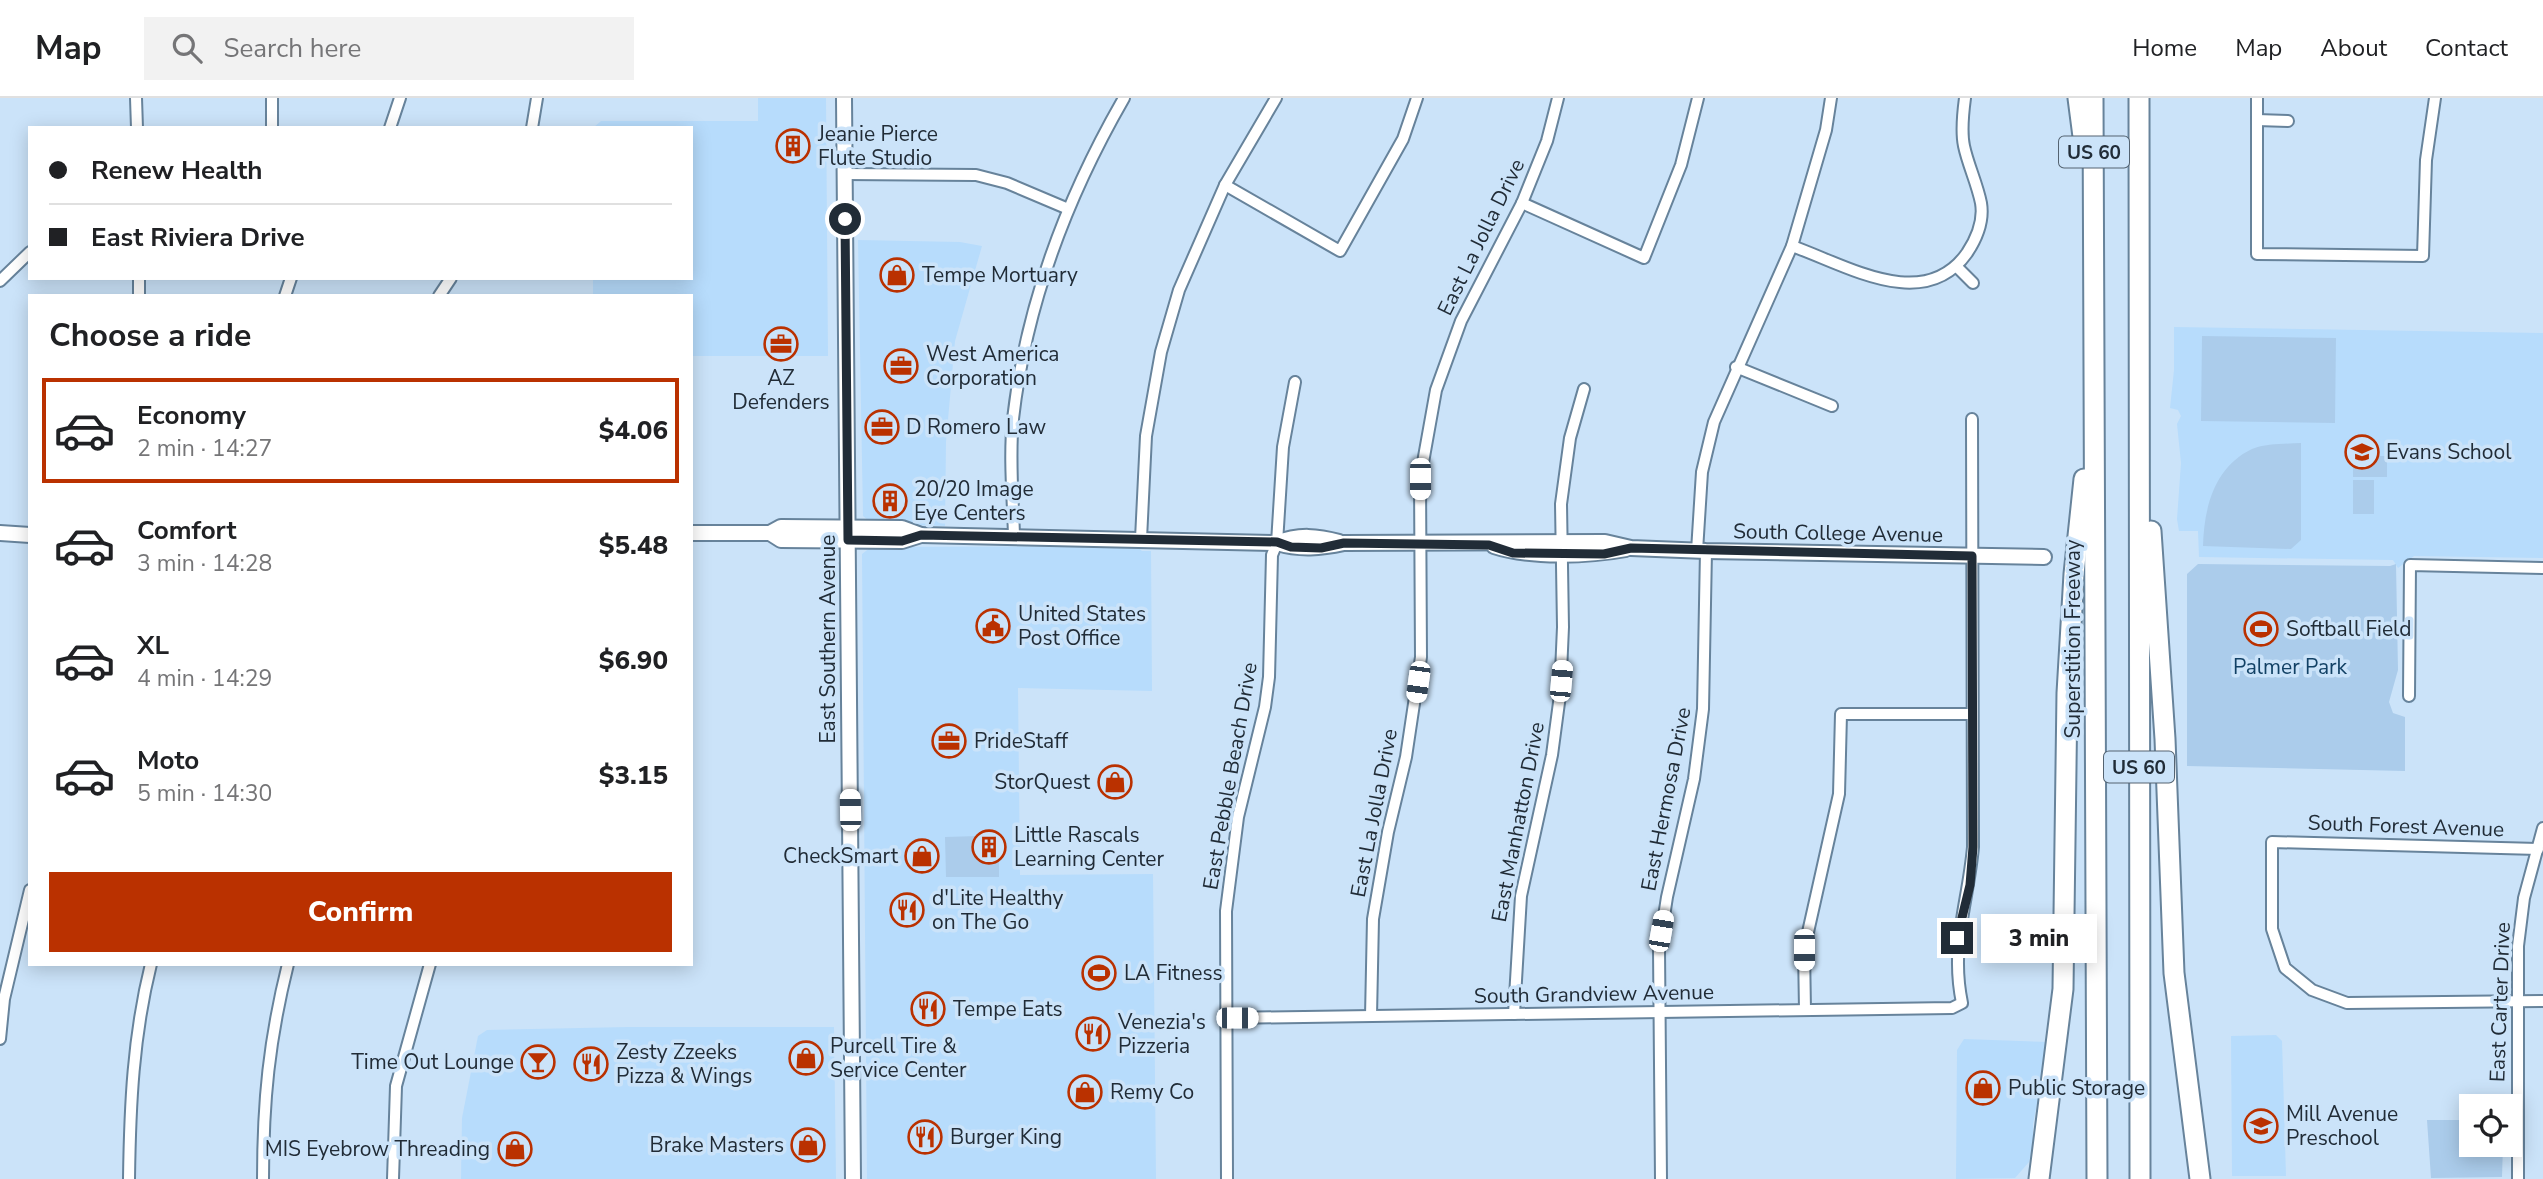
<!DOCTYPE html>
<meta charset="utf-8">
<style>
:root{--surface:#fff;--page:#f2f2f2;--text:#202124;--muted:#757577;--line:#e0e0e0;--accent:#ba3100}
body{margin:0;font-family:"Nunito Sans",sans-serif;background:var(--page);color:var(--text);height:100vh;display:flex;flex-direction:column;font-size:26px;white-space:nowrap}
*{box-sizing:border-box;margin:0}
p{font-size:23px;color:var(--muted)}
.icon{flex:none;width:38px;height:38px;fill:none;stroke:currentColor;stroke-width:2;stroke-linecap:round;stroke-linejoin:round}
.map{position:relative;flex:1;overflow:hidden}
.side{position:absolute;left:28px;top:196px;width:665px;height:672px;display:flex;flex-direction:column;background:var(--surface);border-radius:0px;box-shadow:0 4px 18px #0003}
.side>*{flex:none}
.top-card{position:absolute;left:28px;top:28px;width:665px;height:154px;border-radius:0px;box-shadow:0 4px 18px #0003;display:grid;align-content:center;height:154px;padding:0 21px;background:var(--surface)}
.buttons{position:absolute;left:2459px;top:996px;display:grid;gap:14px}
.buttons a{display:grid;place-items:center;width:63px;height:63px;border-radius:0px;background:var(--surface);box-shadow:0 4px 18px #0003;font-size:35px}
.end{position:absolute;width:32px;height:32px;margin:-16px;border:9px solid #212c37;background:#fff;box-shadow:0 0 0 4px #fff}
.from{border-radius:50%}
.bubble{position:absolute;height:49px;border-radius:0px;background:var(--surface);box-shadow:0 4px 18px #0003;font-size:23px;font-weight:800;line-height:49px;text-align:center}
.car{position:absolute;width:21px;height:42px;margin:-21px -10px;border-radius:9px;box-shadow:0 0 5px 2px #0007;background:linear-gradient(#fff 24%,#345 0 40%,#fff 0 76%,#345 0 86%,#fff 0)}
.top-card b{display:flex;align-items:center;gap:24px;height:66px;font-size:26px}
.top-card b+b{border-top:2px solid var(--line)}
.top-card i{width:18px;height:18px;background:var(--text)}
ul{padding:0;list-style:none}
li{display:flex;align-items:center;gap:21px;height:105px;margin:0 14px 10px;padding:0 7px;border:4px solid transparent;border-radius:0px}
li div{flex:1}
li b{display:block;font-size:26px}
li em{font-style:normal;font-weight:800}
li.current{border-color:var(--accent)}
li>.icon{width:63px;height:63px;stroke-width:1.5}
h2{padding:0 21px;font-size:32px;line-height:84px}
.cta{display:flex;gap:14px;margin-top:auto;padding:14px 21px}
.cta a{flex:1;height:80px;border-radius:0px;background:var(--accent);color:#fff;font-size:28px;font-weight:800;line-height:80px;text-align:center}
header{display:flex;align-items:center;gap:42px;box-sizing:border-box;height:98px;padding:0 35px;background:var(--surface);border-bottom:2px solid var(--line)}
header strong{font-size:33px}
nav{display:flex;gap:38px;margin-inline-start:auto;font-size:24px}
.search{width:490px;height:63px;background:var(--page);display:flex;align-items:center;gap:18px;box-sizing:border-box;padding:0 24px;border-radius:0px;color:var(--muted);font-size:26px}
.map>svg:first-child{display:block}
</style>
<header>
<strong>Map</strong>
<div class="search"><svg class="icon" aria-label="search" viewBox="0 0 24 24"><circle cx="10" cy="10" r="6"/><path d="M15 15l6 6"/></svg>Search here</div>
<nav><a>Home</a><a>Map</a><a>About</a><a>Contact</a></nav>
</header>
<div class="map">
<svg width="2543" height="1081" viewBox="0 0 2543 1081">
<rect width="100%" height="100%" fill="#cbe3f9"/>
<g fill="#b7dcfc">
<polygon points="758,0 826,0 828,258 691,258 691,198 593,198 593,180 691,180 691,30 593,30 601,23 758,23"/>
<polygon points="858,142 960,144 982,148 955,243 946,344 945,428 873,426 863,418"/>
<polygon points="2174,229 2543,235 2543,460 2414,458 2398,470 2393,462 2199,459 2198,433 2179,433 2177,421 2181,365 2177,326 2181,318 2178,312 2170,310 2174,272"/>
<polygon points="1136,448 1142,453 1151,453 1152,593 1018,590 1020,777 1153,776 1156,1081 867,1081 862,456 871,449"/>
<polygon points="628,929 834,929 836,1081 461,1081 462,1020 478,938 487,932"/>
<polygon points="2276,937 2282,943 2286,1078 2232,1078 2231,938"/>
<polygon points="1964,941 2049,944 2033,1026 2033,1048 2029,1064 2015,1080 1956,1081 1957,952"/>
</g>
<g fill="#abcceb">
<polygon points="2202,238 2336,240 2335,325 2201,323"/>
<path d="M 2301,345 L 2301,442 L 2291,451 L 2203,448 C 2204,410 2214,369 2252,351 C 2267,345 2286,346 2301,345 Z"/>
<rect x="2353" y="358" width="34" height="21"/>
<rect x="2353" y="382" width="21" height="34"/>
<polygon points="2198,466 2390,468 2396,466 2398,572 2389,604 2393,615 2405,619 2405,673 2187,668 2187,476"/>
<polygon points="978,738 978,759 999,759 999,779 946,779 945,739"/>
<polygon points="2427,1022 2471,1022 2471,1046 2503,1047 2502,1079 2431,1080"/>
</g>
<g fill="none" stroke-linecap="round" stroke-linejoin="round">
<defs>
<g id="street">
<polyline points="136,0 137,30"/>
<polyline points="272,0 272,30"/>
<polyline points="2257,0 2257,156 2423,158 2426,62 2435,0"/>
<polyline points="2257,22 2288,23"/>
<polyline points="390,30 400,0"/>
<polyline points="532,30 537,0"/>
<polyline points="845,76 976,77 1007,85 1066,110"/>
<polyline points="1225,87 1340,153 1403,41 1417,0"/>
<polyline points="1522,105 1644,160 1681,67 1698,0"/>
<path d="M 1792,148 C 1846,167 1924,216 1967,155 C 1977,140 1984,123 1981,105 C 1977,85 1968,67 1964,48 C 1961,34 1963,15 1965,0"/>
<polyline points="1957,169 1973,185"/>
<polyline points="139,180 139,198"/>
<polyline points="0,183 30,154"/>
<polyline points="285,198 291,180"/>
<polyline points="439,198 451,180"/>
<polyline points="1736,269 1832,308"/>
<path d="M 1014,438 C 1013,400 1009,359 1013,321 C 1026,206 1067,99 1124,0"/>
<polyline points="1141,441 1146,338 1161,254 1179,192 1225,87 1276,0"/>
<polyline points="1697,453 1702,374 1714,324 1792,148 1826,32 1831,0"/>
<polyline points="2409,598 2410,467 2543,470"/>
<polyline points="2538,751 2272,744 2272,831 2285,870 2312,892 2347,905 2543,903"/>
<polyline points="1805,912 1804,852 1839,696 1841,616 1972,616"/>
<polyline points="1514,916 1521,798 1552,657 1560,597 1563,529 1561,406 1570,340 1584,291"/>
<polyline points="1371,918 1373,821 1388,734 1406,659 1421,559 1420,381 1436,292 1461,223 1522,105 1547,43 1558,0"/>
<path d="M 1226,920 L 1952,910 L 1962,905 C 1950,847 1968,806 1973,749 L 1972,321"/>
<polyline points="0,941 4,901 30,792"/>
<path d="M 129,1081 C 130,1008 133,938 151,866"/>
<path d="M 263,1081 C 263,1003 269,942 288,866"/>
<polyline points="393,1081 396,988 430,866"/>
<polyline points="1227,1081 1226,813 1238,719 1265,609 1269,579 1272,457 1277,445 1283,349 1295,284"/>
<polyline points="1661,1081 1659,851 1667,799 1694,681 1703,611 1706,453"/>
<polyline points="2518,1081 2518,848 2524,800 2543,730"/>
</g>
<g id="secondary">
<polyline points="844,0 853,1081"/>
<polyline points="0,435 30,437"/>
<path d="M 691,435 L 770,435 L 781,429 L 902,430 L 921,437 L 1277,445 C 1300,452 1321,450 1344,445 L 1605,444 L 1631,450 L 1706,453 L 2044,459"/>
<polyline points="770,435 781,442 902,443 921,437"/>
<path d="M 1277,445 C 1298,436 1318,438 1339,444"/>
<path d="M 1494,448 C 1530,460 1588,458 1626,451"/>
</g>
<g id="highway">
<polyline points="2078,0 2085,54"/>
<polyline points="2093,0 2097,1081"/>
<polyline points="2139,0 2140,1081"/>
<polyline points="2151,433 2165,641 2174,875 2200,1081"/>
<polyline points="2039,1081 2063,891 2067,595 2074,476 2084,381"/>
</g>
</defs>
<use href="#street" stroke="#67839b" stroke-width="14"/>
<use href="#secondary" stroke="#67839b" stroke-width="18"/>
<use href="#highway" stroke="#67839b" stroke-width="23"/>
<use href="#street" stroke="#fff" stroke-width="10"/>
<use href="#secondary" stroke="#fff" stroke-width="14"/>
<use href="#highway" stroke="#fff" stroke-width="19"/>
</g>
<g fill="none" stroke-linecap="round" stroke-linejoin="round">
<polyline stroke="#212c37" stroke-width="9" points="845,121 848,442 902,443 921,437 1277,444 1291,449 1321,450 1344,445 1489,447 1513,455 1604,456 1631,450 1972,458 1973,749 1970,787 1957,840"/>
</g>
<defs>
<symbol id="building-ring" viewBox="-11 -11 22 22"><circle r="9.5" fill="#cbe3f9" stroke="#ba3100" stroke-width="1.5"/><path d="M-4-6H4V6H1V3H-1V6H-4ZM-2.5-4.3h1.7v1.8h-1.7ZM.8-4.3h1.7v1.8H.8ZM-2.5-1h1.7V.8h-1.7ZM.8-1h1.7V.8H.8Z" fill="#ba3100"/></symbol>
<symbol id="shop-ring" viewBox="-11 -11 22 22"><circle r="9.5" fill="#cbe3f9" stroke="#ba3100" stroke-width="1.5"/><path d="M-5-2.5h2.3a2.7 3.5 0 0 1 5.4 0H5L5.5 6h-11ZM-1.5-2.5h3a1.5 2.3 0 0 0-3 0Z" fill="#ba3100"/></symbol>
<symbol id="office-ring" viewBox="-11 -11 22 22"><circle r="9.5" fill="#cbe3f9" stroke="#ba3100" stroke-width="1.5"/><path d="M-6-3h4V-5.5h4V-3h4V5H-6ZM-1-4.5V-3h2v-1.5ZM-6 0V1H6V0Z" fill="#ba3100"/></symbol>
<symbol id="school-ring" viewBox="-11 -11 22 22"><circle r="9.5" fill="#cbe3f9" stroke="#ba3100" stroke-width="1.5"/><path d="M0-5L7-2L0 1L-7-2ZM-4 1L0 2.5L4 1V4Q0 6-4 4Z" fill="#ba3100"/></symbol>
<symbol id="civic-ring" viewBox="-11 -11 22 22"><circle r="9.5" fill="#cbe3f9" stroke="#ba3100" stroke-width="1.5"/><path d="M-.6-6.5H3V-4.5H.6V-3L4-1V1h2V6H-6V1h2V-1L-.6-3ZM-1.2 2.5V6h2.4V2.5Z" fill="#ba3100"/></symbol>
<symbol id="stadium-ring" viewBox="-11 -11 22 22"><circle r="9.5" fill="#cbe3f9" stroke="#ba3100" stroke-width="1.5"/><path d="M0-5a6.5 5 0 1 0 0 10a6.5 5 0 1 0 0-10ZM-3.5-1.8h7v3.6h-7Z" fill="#ba3100"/></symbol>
<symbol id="restaurant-ring" viewBox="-11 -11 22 22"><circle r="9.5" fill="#cbe3f9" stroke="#ba3100" stroke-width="1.5"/><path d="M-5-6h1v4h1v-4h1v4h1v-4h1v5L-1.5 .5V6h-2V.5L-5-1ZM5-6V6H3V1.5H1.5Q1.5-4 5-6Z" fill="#ba3100"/></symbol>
<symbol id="bar-ring" viewBox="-11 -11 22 22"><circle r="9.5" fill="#cbe3f9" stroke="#ba3100" stroke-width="1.5"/><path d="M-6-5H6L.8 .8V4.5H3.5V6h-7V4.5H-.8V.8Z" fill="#ba3100"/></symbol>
</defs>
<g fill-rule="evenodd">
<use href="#building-ring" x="774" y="29" width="38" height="38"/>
<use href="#shop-ring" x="878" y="158" width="38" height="38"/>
<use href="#office-ring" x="762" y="227" width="38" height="38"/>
<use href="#office-ring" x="882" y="249" width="38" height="38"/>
<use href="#office-ring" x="863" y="310" width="38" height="38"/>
<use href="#school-ring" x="2343" y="335" width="38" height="38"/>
<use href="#building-ring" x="871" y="384" width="38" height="38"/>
<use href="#civic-ring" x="974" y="509" width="38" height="38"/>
<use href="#stadium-ring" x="2242" y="512" width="38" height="38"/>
<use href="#office-ring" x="930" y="624" width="38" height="38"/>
<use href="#shop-ring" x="1096" y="665" width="38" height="38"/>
<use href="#building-ring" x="970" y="730" width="38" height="38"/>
<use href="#shop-ring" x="903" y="739" width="38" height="38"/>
<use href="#restaurant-ring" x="888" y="793" width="38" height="38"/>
<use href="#stadium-ring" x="1080" y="856" width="38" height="38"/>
<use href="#restaurant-ring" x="909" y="892" width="38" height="38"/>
<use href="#restaurant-ring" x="1074" y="917" width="38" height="38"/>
<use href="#shop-ring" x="787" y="941" width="38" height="38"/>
<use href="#bar-ring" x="519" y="945" width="38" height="38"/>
<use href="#restaurant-ring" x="572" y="947" width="38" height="38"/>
<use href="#shop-ring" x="1964" y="971" width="38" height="38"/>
<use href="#shop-ring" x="1066" y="975" width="38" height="38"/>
<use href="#school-ring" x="2242" y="1009" width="38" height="38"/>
<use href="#restaurant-ring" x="906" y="1020" width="38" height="38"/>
<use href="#shop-ring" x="789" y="1028" width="38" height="38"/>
<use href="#shop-ring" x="496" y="1032" width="38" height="38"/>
</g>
<g text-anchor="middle" stroke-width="7" stroke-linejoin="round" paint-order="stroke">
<g fill="#cbe3f9" stroke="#546371" stroke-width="2">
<rect x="2059" y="38.5" width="70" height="31" rx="5"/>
<rect x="2104" y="653.5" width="70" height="31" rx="5"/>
</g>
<g font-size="19" font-weight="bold" fill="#212c37">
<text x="2094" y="61">US 60</text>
<text x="2139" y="676">US 60</text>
</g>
<g font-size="21" fill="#212c37" stroke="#cbe3f9" text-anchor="start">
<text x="818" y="43">Jeanie Pierce<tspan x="818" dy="24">Flute Studio</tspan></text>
<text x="922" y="184">Tempe Mortuary</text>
<text x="926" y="263">West America<tspan x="926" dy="24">Corporation</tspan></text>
<text x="781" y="287" text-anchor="middle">AZ<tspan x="781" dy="24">Defenders</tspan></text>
<text x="906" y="336">D Romero Law</text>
<text x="2386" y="361">Evans School</text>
<text x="914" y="398">20/20 Image<tspan x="914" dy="24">Eye Centers</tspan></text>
<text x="1018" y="523">United States<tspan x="1018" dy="24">Post Office</tspan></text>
<text x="2286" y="538">Softball Field</text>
<text x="974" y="650">PrideStaff</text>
<text x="1090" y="691" text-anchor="end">StorQuest</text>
<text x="1014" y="744">Little Rascals<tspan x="1014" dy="24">Learning Center</tspan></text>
<text x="898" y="765" text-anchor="end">CheckSmart</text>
<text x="932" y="807">d'Lite Healthy<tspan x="932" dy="24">on The Go</tspan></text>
<text x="1124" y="882">LA Fitness</text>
<text x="953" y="918">Tempe Eats</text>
<text x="1118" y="931">Venezia's<tspan x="1118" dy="24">Pizzeria</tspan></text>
<text x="830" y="955">Purcell Tire &amp;<tspan x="830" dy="24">Service Center</tspan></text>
<text x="616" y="961">Zesty Zzeeks<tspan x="616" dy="24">Pizza &amp; Wings</tspan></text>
<text x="514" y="971" text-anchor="end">Time Out Lounge</text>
<text x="2008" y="997">Public Storage</text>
<text x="1110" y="1001">Remy Co</text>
<text x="2286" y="1023">Mill Avenue<tspan x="2286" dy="24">Preschool</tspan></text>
<text x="950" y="1046">Burger King</text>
<text x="784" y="1054" text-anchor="end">Brake Masters</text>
<text x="490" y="1058" text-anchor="end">MIS Eyebrow Threading</text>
</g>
<g font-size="21" fill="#212c37" stroke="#cbe3f9">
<text transform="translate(1481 139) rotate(-64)" y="7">East La Jolla Drive</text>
<text transform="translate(1838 435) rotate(1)" y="7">South College Avenue</text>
<text transform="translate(828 541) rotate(-90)" y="7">East Southern Avenue</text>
<text transform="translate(2073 541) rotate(-90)" y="7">Superstition Freeway</text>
<text transform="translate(1230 678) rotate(-80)" y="7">East Pebble Beach Drive</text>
<text transform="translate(1666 701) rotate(-79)" y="7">East Hermosa Drive</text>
<text transform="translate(1374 715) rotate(-79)" y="7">East La Jolla Drive</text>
<text transform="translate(1518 724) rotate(-79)" y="7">East Manhatton Drive</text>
<text transform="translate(2406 728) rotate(2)" y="7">South Forest Avenue</text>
<text transform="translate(1594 896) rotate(-1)" y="7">South Grandview Avenue</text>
<text transform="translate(2500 904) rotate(-88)" y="7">East Carter Drive</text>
</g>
<g font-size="21" fill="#124165" stroke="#cbe3f9">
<text x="2290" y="576">Palmer Park</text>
</g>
</g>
</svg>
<div class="buttons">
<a><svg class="icon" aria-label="locate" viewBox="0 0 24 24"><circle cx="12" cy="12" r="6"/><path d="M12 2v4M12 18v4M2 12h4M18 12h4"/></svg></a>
</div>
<i class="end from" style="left:845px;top:121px"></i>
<i class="end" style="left:1957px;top:840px"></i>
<div class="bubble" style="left:1981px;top:816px;width:116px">3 min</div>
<i class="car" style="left:1420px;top:381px;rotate:180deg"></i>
<i class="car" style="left:1561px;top:583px;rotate:5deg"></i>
<i class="car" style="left:1418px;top:584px;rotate:188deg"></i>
<i class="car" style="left:850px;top:712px;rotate:359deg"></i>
<i class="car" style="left:1661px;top:833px;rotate:10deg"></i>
<i class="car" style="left:1804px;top:852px;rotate:180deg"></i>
<i class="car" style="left:1237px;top:920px;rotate:90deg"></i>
<div class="top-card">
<b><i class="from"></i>Renew Health</b>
<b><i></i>East Riviera Drive</b>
</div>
<section class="side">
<h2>Choose a ride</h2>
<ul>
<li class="current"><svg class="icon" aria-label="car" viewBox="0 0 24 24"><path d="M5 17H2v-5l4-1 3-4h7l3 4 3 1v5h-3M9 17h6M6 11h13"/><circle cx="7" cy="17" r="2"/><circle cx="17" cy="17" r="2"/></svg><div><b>Economy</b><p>2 min · 14:27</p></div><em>$4.06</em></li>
<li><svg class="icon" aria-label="car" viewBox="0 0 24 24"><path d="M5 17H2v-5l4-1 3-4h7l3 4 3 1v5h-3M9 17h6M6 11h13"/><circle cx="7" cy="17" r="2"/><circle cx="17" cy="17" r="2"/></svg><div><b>Comfort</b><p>3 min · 14:28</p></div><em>$5.48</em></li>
<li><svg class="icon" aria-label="car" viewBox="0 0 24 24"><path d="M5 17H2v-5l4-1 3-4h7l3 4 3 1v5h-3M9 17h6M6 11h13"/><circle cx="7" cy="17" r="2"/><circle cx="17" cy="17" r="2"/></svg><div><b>XL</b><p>4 min · 14:29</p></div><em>$6.90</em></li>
<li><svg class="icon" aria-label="car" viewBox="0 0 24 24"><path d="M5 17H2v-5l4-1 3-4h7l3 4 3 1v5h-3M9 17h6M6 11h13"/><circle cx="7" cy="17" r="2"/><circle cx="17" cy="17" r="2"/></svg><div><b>Moto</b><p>5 min · 14:30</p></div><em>$3.15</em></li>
</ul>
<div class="cta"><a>Confirm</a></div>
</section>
</div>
